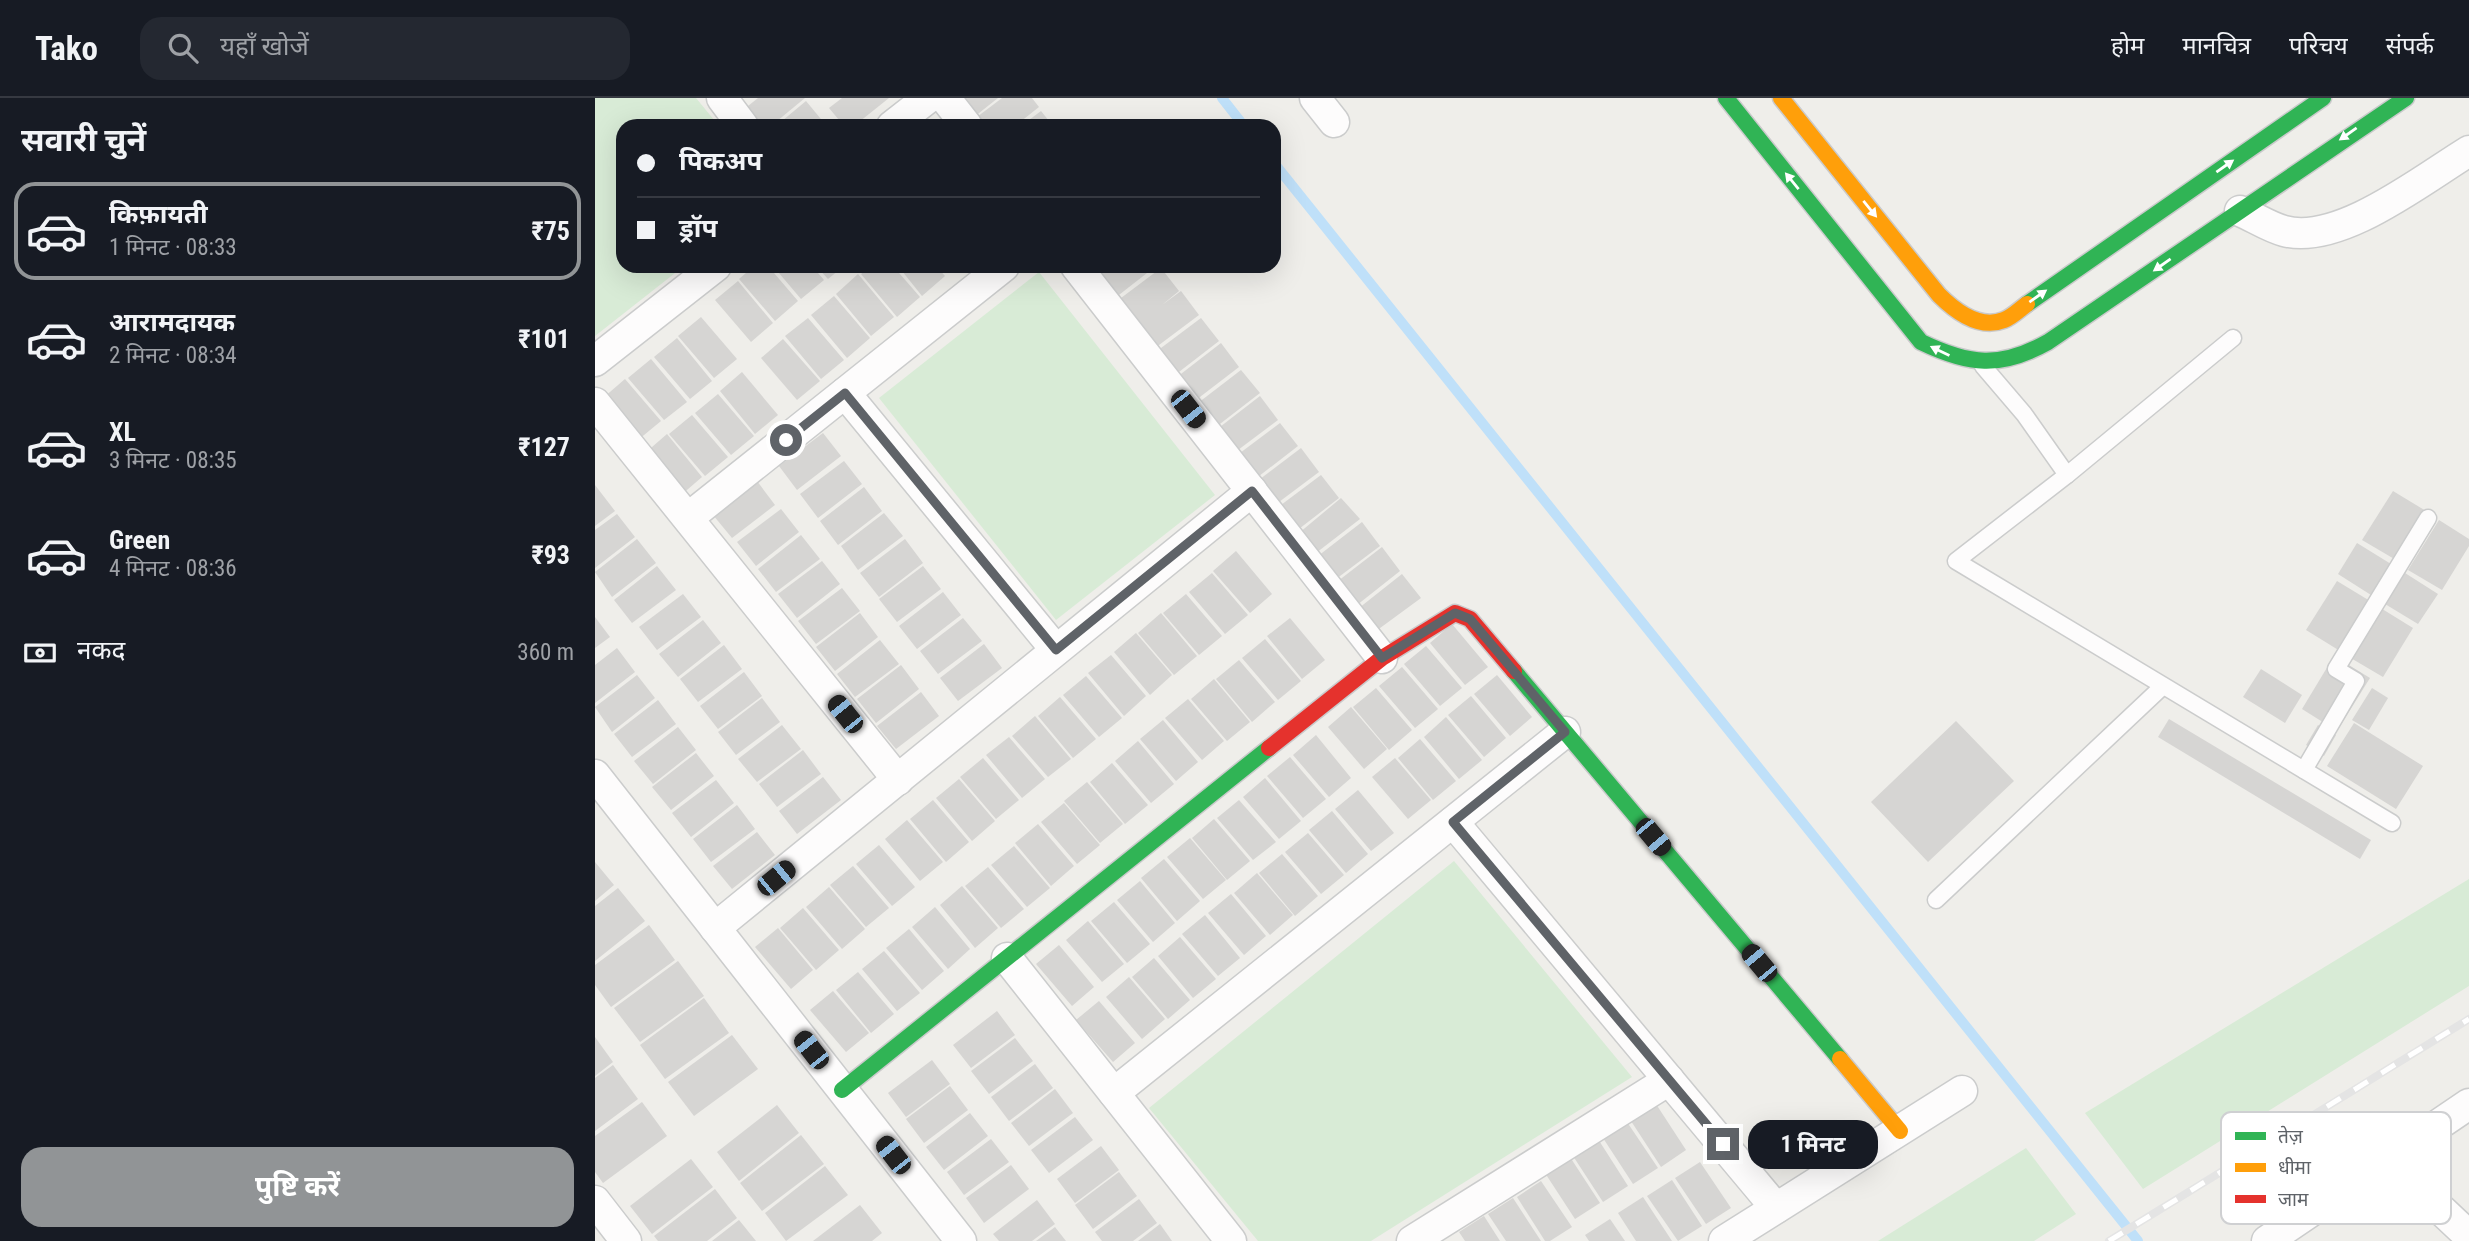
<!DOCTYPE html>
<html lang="hi">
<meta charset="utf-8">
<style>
:root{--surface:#171b24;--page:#242831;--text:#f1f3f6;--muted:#9ea1a6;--line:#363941;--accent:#919496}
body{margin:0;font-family:"Roboto Condensed","Noto Sans Devanagari",sans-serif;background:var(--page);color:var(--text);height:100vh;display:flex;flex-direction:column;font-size:26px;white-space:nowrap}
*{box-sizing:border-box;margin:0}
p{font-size:23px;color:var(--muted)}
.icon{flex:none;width:38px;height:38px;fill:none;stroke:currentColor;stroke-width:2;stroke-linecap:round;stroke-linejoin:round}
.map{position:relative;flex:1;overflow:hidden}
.side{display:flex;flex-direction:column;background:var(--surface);width:595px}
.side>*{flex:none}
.banner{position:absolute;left:21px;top:21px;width:665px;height:154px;border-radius:21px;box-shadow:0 7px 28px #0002;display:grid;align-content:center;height:154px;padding:0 21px;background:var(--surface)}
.end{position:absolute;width:32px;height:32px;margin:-16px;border:9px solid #5f6368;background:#fff;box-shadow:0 0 0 4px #fff}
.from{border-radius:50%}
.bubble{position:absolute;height:49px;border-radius:21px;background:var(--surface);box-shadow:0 7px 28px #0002;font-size:23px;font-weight:700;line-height:49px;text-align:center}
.car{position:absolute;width:21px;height:42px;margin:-21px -10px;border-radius:9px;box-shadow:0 0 5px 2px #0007;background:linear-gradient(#222 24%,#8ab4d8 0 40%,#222 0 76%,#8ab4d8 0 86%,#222 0)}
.banner b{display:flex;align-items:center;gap:24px;height:66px;font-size:26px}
.banner b+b{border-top:2px solid var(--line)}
.banner i{width:18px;height:18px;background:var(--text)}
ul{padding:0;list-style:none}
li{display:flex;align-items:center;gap:21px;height:98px;margin:0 14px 10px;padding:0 7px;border:4px solid transparent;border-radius:21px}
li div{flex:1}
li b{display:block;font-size:26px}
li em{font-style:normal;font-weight:700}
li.current{border-color:var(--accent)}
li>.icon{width:63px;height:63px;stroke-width:1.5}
h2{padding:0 21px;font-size:32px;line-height:84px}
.pay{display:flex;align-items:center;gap:18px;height:77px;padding:0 21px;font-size:26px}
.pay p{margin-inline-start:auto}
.action{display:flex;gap:14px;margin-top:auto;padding:14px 21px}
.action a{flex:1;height:80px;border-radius:21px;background:var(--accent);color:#fff;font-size:28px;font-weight:700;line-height:80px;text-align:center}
header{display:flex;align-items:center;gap:42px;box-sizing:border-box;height:98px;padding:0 35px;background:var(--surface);border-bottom:2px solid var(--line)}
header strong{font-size:33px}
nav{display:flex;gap:38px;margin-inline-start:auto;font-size:24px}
.search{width:490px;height:63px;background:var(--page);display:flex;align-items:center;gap:18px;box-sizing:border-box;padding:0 24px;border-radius:21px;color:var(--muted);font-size:26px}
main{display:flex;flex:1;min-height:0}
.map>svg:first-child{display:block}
</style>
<header>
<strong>Tako</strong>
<div class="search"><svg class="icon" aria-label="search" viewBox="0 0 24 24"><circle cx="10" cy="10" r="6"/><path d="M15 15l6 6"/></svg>यहाँ खोजें</div>
<nav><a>होम</a><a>मानचित्र</a><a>परिचय</a><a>संपर्क</a></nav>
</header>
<main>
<section class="side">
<h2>सवारी चुनें</h2>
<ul>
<li class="current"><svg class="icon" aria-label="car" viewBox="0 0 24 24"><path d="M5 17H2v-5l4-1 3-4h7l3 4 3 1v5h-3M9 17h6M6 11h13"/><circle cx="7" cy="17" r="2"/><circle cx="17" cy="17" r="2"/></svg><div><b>किफ़ायती</b><p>1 मिनट · 08:33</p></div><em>₹75</em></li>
<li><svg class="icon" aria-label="car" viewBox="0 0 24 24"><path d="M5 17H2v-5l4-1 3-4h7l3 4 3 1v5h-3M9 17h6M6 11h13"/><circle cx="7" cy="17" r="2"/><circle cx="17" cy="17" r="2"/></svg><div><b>आरामदायक</b><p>2 मिनट · 08:34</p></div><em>₹101</em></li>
<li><svg class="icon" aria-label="car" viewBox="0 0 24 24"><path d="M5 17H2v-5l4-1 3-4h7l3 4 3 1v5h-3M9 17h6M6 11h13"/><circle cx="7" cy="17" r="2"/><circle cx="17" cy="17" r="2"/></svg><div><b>XL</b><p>3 मिनट · 08:35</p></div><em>₹127</em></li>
<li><svg class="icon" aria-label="car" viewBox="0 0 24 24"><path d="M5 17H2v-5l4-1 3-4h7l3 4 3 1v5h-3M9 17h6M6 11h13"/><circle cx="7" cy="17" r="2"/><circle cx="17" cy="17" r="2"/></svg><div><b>Green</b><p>4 मिनट · 08:36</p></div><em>₹93</em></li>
</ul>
<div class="pay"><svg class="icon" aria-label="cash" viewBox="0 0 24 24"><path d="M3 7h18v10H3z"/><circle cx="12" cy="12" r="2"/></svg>नकद<p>360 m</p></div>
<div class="action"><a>पुष्टि करें</a></div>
</section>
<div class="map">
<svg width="1874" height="1143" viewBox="0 0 1874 1143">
<rect width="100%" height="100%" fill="#efeeea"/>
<g fill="#d8ebd6">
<polygon points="0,0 101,0 124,28 28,28 28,168 89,168 0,238"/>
<polygon points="444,174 620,397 461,522 284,300"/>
<polygon points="859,763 1037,979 776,1143 663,1143 554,1010"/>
<polygon points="1874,781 1874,888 1548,1091 1490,1015"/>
<polygon points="1431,1050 1481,1116 1439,1143 1283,1143"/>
</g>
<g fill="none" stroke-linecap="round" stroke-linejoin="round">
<g stroke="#bfe0f9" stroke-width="10">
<polyline points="627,0 649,28"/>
<polyline points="679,65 1543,1143"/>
</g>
</g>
<g fill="#d6d5d3">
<polygon points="163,0 210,0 176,28 161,28 148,12"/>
<polygon points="247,0 294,0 259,28 249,28 234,10"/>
<polygon points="364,0 403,0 379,19"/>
<polygon points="407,0 437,0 444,9 420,28 388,28 382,19"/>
<polygon points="211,3 230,26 228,28 181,28"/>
<polygon points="446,13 458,28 426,28"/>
<polygon points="159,168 173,168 203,203 180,223 144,181"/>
<polygon points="178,168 217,168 229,182 206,201"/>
<polygon points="221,168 249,168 233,181"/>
<polygon points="276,168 298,168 325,199 302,219 266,176"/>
<polygon points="303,168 341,168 350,178 327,198"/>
<polygon points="513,168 561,168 520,200 502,176"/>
<polygon points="566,170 584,193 567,207 586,193 604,217 560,250 522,203"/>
<polygon points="263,176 299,219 276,238 241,196"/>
<polygon points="143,183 178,225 156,244 120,202"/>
<polygon points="239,198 275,240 252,260 216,217"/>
<polygon points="106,219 142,261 119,280 83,238"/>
<polygon points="213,220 249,262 226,281 190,238"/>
<polygon points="606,220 624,243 580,277 562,253"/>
<polygon points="82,240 117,283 95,301 59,259"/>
<polygon points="188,241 225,283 202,302 166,260"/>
<polygon points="626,245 644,269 601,302 582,279"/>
<polygon points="56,261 92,304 69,322 33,280"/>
<polygon points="646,272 665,295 621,329 603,305"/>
<polygon points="147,274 183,317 160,336 125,293"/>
<polygon points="30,281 66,323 43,342 8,300"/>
<polygon points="123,296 159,338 136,357 100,315"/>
<polygon points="665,298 683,322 639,355 621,332"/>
<polygon points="97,317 133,359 110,378 74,336"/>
<polygon points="685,325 703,348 659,382 641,358"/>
<polygon points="228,335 246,358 202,392 184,368"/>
<polygon points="72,336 107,379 85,398 49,356"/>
<polygon points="706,350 724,374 680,407 661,384"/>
<polygon points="249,363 267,386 223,420 205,396"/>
<polygon points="726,377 744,400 700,434 682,410"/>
<polygon points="162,383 180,407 137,440 118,417"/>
<polygon points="0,387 20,413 0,428"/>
<polygon points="269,389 287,413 243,447 225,423"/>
<polygon points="1798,393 1831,413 1801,462 1767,442"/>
<polygon points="746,400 765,421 721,455 704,435"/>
<polygon points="186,411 204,434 161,468 142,444"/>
<polygon points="289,415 308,438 263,472 246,448"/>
<polygon points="22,416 40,439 0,470 0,432"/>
<polygon points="1844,422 1874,441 1874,448 1847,492 1813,472"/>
<polygon points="767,424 785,448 741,481 723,458"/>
<polygon points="206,437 225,461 181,494 163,471"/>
<polygon points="42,441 61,465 17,499 0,474"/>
<polygon points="310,441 328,465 284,499 265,475"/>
<polygon points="1762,445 1796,466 1776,497 1743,476"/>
<polygon points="787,449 805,473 762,507 743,483"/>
<polygon points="641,453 677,496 655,515 618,473"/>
<polygon points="227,463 245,486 202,520 183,496"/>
<polygon points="62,468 81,492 37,525 19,502"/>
<polygon points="328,468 346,491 302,524 284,501"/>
<polygon points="617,475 653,517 630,536 594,494"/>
<polygon points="1810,475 1843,496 1823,526 1790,506"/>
<polygon points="807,476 826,500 781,533 764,510"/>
<polygon points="1742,483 1775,503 1745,553 1711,532"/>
<polygon points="247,490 265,513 221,546 203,523"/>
<polygon points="348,494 366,517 322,551 304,528"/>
<polygon points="88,496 106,519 62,552 44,529"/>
<polygon points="591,496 627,538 604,557 568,515"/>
<polygon points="1784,509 1818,530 1788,579 1754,559"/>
<polygon points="265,515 283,539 240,573 221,549"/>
<polygon points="566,515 602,558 579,577 543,535"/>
<polygon points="0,519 15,539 0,550"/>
<polygon points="368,520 387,543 343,576 325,553"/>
<polygon points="695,520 730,562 707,581 672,538"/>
<polygon points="108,522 126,545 83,579 64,556"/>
<polygon points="857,526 893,569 870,587 835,545"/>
<polygon points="541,535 577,577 555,597 519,554"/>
<polygon points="670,541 706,583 683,602 647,560"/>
<polygon points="285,542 304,566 260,599 242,576"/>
<polygon points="389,546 407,570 363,603 345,580"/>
<polygon points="129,547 147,571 103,604 85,581"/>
<polygon points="831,548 867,590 845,608 809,566"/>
<polygon points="22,550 40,574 0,605 0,567"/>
<polygon points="516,557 551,598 529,618 493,575"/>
<polygon points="1739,558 1775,580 1742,633 1707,611"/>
<polygon points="644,562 680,604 657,624 621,581"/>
<polygon points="306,567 324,591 281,625 262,601"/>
<polygon points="807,569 843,611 820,630 784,588"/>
<polygon points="1666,571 1707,597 1690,625 1648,599"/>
<polygon points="149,574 167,598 123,631 105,608"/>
<polygon points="42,577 60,600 17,634 0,609"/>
<polygon points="902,577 937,619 915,638 879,596"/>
<polygon points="491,578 527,620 504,639 468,597"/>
<polygon points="619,581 655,624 632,643 596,601"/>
<polygon points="781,590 817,632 794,652 758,609"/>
<polygon points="1777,590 1793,600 1774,632 1757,622"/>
<polygon points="326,594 344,618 301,651 282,628"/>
<polygon points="876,598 911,640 889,659 853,617"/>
<polygon points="465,599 501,641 478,660 443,618"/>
<polygon points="167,600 185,624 141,657 123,634"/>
<polygon points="593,601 629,643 607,662 570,620"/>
<polygon points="63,602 81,626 37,659 19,636"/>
<polygon points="756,609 792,651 769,671 733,629"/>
<polygon points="440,618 476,661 453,679 417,638"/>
<polygon points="851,619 887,662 864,681 829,639"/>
<polygon points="1574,621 1776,742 1765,761 1563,639"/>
<polygon points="568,622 603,664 581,683 545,641"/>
<polygon points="1361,623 1419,683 1333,764 1276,704"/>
<polygon points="1759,625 1828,668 1801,711 1732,668"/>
<polygon points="187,627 206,651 162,684 143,661"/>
<polygon points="1723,627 1741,637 1729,658 1711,647"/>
<polygon points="83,629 101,652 58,686 39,663"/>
<polygon points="721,637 756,680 734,699 698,657"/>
<polygon points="414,639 450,681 427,700 391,657"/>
<polygon points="825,641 861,683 838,702 803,660"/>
<polygon points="543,643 579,686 556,705 520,663"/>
<polygon points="208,652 226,676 182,709 164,686"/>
<polygon points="101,655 119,678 76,712 57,689"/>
<polygon points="695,659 731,701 708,720 672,678"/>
<polygon points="388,660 424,702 401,721 365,679"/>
<polygon points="800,660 836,702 813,721 777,679"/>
<polygon points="517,665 553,707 530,726 495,684"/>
<polygon points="228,679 246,702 202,736 184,713"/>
<polygon points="670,680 706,723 684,741 648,699"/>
<polygon points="364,681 400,723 377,743 341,700"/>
<polygon points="121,682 139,705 96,739 77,715"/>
<polygon points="492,684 528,726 505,745 469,703"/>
<polygon points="763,692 799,735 776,753 740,711"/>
<polygon points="338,702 374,744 351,764 315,721"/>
<polygon points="644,702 681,744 658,762 622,720"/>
<polygon points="469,705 505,747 482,766 446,724"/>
<polygon points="142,707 160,731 116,764 98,741"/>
<polygon points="737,713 773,756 751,775 714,732"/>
<polygon points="619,721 655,763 632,782 597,740"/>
<polygon points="312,722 348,764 325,783 290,741"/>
<polygon points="443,726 479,768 456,788 420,745"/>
<polygon points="162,734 180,757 137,791 118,768"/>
<polygon points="713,735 749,777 726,796 690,754"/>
<polygon points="595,740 631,782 608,801 572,759"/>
<polygon points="284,747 320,789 297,808 261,766"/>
<polygon points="419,748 455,790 432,809 396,767"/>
<polygon points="687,756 723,798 700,818 664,775"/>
<polygon points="569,761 605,803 582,823 546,780"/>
<polygon points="0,764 19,787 0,803"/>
<polygon points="258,768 294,810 271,829 235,787"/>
<polygon points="393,769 429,811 406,830 370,788"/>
<polygon points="662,775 698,817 675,837 639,795"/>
<polygon points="545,783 580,825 558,844 522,802"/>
<polygon points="367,788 403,830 380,850 345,807"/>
<polygon points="234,789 270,831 247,851 211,809"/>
<polygon points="23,790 50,823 0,863 0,808"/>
<polygon points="636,796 671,838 649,857 613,815"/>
<polygon points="519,804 555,846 532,865 496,823"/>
<polygon points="340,809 375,851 353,871 317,829"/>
<polygon points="208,810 244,852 221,872 185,830"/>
<polygon points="610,817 645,860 623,878 587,836"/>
<polygon points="493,823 529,866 507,884 471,842"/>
<polygon points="54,827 80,862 16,909 0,887 0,867"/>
<polygon points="183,830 218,872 196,891 160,849"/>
<polygon points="314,831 349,873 327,892 291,850"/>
<polygon points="585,839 621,881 598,900 563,858"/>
<polygon points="464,847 499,889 477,908 441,866"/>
<polygon points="289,853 325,895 302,913 267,871"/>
<polygon points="559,860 595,902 573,921 537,879"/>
<polygon points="83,863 109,898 45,944 19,910"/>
<polygon points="263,874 299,916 276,935 241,892"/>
<polygon points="534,879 570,921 547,941 511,899"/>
<polygon points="238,893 274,935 251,954 215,912"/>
<polygon points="109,900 134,935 70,981 45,947"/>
<polygon points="504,903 540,945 518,964 481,922"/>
<polygon points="402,913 420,937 376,970 358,947"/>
<polygon points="137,937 163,971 99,1018 73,984"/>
<polygon points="0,939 18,964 0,978"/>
<polygon points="420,940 438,963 394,996 376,973"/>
<polygon points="337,962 355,986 311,1019 293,995"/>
<polygon points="440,966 458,990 414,1023 396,999"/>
<polygon points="18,967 43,1001 0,1033 0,980"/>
<polygon points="355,988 373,1012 329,1045 311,1021"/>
<polygon points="460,991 478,1015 434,1048 416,1025"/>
<polygon points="47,1004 72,1038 8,1085 0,1074 0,1038"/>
<polygon points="1061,1006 1091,1052 1066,1069 1036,1023"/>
<polygon points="182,1007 204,1035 144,1083 122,1054"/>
<polygon points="375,1015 393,1038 349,1072 331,1049"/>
<polygon points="480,1019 498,1042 454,1075 436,1052"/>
<polygon points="1032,1024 1063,1070 1038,1086 1008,1040"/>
<polygon points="206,1037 229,1066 167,1113 145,1085"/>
<polygon points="396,1041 414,1064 369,1097 352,1074"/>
<polygon points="1003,1041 1033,1088 1008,1104 978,1058"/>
<polygon points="506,1048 524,1072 480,1105 462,1081"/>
<polygon points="975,1059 1005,1105 980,1121 950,1075"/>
<polygon points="96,1061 118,1089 57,1136 35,1108"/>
<polygon points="1105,1064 1136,1110 1111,1126 1080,1080"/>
<polygon points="416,1067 434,1091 389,1125 371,1100"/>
<polygon points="230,1068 253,1097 191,1143 170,1115"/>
<polygon points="524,1074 542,1098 498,1131 480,1107"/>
<polygon points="1077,1082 1107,1128 1083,1143 1052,1098"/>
<polygon points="946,1083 977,1129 955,1143 950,1143 922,1099"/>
<polygon points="120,1091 142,1120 112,1143 63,1143 59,1138"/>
<polygon points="1048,1099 1077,1143 1041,1143 1023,1115"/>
<polygon points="918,1100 946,1143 911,1143 893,1116"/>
<polygon points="544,1101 562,1125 538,1143 507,1143 500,1134"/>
<polygon points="442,1102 460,1126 437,1143 404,1143 398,1136"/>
<polygon points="265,1107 287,1135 277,1143 218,1143"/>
<polygon points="889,1118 905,1143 870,1143 864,1134"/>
<polygon points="1015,1121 1030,1143 994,1143 990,1137"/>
<polygon points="144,1122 161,1143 117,1143"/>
<polygon points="565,1126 577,1143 543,1143"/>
<polygon points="460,1129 471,1143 441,1143"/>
</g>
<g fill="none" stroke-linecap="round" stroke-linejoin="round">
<defs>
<g id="lane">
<polyline points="1638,240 1472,377 1361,463 1797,725"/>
<polyline points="1388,268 1429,316 1472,377"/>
<polyline points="1709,672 1761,583 1741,571 1833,420"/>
<polyline points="1341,802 1568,588"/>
</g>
<g id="street">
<polyline points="127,0 148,28"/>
<polyline points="350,0 372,28"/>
<polyline points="720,0 739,24"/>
<polyline points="297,28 333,0"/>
<path d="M 1645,113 C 1659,119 1674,129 1689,133 C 1744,148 1828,81 1874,53"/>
<polyline points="481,168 787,560"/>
<polyline points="0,263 121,168"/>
<polyline points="250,295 461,552"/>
<polyline points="0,305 303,682"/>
<polyline points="93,420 409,168"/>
<polyline points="0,677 366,1143"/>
<polyline points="858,724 1181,1110"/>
<polyline points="120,830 657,393"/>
<polyline points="412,860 636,1143"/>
<polyline points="519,995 970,634"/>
<polyline points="1791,1060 1874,1138"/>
<polyline points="0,1103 31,1143"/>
<polyline points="817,1143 1074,982"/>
<polyline points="1129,1143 1367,993"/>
<polyline points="1672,1143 1874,1006"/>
</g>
<g id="fast">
<path d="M 1131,0 L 1326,244 C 1374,267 1405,271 1453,244 L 1811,0"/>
<polyline points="1432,206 1728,0"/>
<polyline points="919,573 1245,961"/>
<polyline points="247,992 674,650"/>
</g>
<g id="slow">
<path d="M 1186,0 L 1344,197 C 1360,213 1384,232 1409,222 C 1417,219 1425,211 1432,206"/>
<polyline points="1245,961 1305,1033"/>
</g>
<polyline id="jam" points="674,650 787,560 860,515 875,521 919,573"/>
</defs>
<use href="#lane" stroke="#cbcccc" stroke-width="19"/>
<use href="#street" stroke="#cbcccc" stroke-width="33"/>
<use href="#fast" stroke="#cacacb" stroke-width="19"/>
<use href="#slow" stroke="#cacacb" stroke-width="19"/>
<use href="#jam" stroke="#cacacb" stroke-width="19"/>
<use href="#lane" stroke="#fdfcfc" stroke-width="16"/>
<use href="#street" stroke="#fdfcfc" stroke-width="30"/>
<use href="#fast" stroke="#30b455" stroke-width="16"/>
<use href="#slow" stroke="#ff9f0a" stroke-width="16"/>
<use href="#jam" stroke="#e5322d" stroke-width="16"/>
<defs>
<polyline id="rail" points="1514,1143 1874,921"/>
</defs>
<use href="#rail" stroke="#e4e4e4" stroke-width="8"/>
<use href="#rail" stroke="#fff" stroke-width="5" stroke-dasharray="16" stroke-linecap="butt"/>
</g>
<defs><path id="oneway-solid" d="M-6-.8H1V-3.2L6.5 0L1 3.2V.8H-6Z" transform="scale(1.75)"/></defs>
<g fill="#fff">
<use href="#oneway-solid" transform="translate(1753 36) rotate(145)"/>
<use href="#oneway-solid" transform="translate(1630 68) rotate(-35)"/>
<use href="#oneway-solid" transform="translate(1197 83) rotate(-129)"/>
<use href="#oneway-solid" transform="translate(1275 111) rotate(51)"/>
<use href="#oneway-solid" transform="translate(1567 167) rotate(145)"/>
<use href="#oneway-solid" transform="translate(1443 198) rotate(-35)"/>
<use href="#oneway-solid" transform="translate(1345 253) rotate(-154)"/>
</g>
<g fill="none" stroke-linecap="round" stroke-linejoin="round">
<polyline stroke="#5f6368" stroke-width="9" points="191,342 250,295 461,552 657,393 787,560 860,515 875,521 970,634 858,724 1128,1046"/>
</g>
<rect x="1626" y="1014" width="230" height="112" rx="10" fill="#fff" stroke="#cfd0d2" stroke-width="2"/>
<rect x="1640" y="1034" width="31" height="8" fill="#30b455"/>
<rect x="1640" y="1065" width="31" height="9" fill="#ff9f0a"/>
<rect x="1640" y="1097" width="31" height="8" fill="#e5322d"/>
<g font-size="19" fill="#5f6368">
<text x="1683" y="1045">तेज़</text>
<text x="1683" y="1076">धीमा</text>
<text x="1683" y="1108">जाम</text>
</g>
</svg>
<i class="end from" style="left:191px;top:342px"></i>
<i class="end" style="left:1128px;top:1046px"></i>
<div class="bubble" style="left:1153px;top:1022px;width:130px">1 मिनट</div>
<i class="car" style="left:593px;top:311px;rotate:142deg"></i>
<i class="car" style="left:250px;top:616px;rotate:321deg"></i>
<i class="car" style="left:1058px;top:739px;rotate:140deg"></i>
<i class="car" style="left:181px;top:780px;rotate:51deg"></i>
<i class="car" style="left:1164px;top:865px;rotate:320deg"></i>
<i class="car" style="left:216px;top:952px;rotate:322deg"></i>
<i class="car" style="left:298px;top:1057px;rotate:322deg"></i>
<div class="banner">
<b><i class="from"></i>पिकअप</b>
<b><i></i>ड्रॉप</b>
</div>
</div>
</main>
